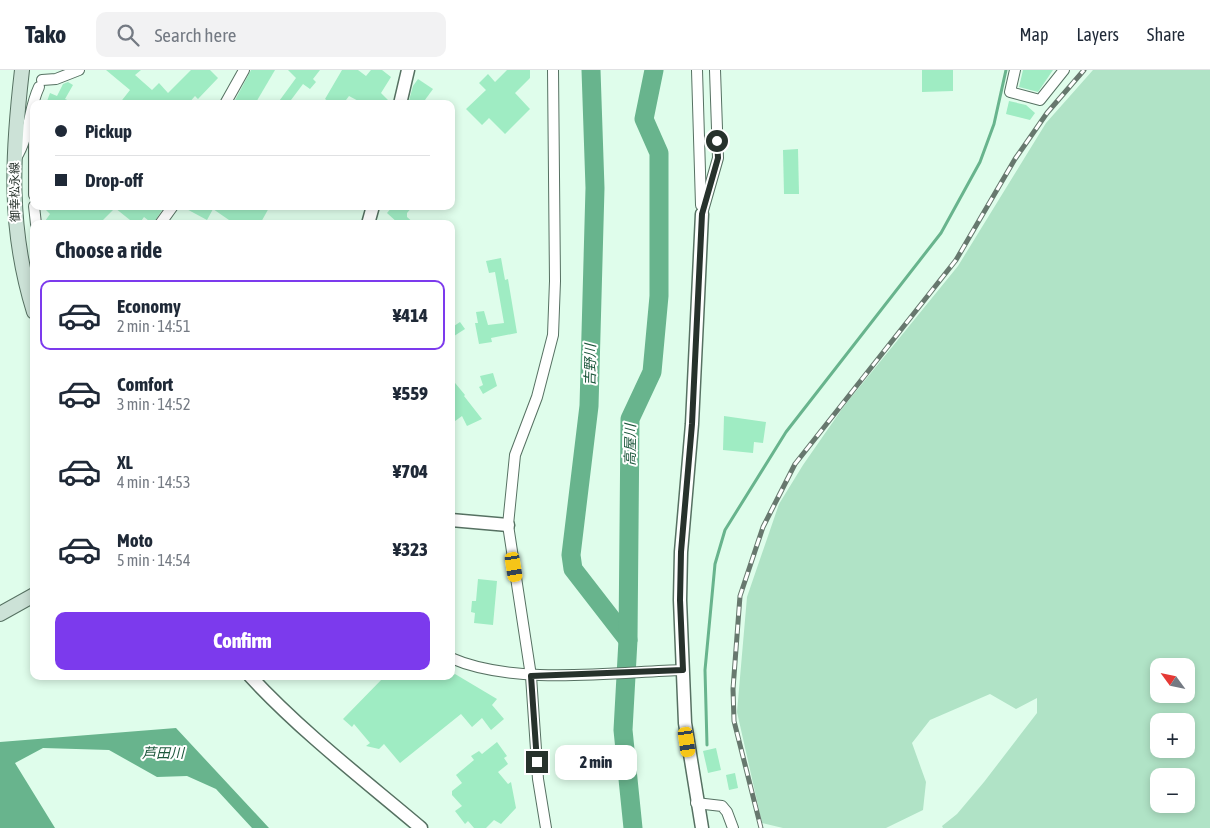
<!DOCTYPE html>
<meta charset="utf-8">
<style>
:root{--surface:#fff;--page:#f2f2f3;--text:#1f2937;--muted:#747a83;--line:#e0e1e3;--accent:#7c3aed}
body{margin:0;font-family:"Asap Condensed","Noto Sans JP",sans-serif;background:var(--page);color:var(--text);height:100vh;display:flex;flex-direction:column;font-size:19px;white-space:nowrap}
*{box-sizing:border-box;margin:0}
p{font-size:16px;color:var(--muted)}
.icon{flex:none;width:28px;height:28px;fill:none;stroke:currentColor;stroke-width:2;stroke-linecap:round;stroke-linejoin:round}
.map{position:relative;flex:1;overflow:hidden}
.drawer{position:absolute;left:30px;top:150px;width:425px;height:460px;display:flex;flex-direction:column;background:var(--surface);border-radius:10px;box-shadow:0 2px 8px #0003}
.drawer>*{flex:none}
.guide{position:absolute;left:30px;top:30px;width:425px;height:110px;border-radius:10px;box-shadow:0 2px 8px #0003;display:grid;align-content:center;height:110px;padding:0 25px;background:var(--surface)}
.needle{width:32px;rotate:303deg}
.fabs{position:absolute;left:1150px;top:588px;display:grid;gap:10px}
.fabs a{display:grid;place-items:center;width:45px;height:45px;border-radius:10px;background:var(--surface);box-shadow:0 2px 8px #0003;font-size:25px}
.end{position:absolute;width:22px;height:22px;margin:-11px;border:6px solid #27322c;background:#fff;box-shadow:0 0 0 2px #fff}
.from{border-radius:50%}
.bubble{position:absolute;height:35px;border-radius:10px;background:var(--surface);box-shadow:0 2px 8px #0003;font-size:16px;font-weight:800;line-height:35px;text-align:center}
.car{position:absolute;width:15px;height:30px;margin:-15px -8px;border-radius:6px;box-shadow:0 0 4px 1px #0007;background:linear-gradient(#f5c518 24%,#345 0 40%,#f5c518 0 76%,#345 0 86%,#f5c518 0)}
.guide b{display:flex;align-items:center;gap:18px;height:48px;font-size:19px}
.guide b+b{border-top:1px solid var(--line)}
.guide i{width:12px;height:12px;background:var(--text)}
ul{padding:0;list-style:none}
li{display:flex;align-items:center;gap:15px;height:70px;margin:0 10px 8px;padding:0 15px;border:2px solid transparent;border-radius:10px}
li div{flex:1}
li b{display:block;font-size:19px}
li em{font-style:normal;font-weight:800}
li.selected{border-color:var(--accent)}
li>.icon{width:45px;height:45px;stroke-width:1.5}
h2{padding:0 25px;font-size:22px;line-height:60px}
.button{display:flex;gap:10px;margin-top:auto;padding:10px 25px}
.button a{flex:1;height:58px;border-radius:10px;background:var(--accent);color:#fff;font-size:20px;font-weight:800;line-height:58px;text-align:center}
header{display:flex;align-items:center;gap:30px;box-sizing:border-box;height:70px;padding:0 25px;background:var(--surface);border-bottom:1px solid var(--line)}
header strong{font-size:24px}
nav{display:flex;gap:28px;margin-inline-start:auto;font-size:18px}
.search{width:350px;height:45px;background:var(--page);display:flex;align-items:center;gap:12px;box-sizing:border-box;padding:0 18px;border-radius:10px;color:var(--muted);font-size:19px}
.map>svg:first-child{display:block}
</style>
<header>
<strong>Tako</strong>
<div class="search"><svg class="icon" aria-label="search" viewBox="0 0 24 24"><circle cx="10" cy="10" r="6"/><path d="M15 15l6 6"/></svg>Search here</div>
<nav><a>Map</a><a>Layers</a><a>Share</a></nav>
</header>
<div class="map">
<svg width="1210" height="758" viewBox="0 0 1210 758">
<rect width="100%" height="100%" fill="#dffdeb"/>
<path fill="#b0e3c6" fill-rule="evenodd" d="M 1093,0 L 1210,0 L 1210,758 L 943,758 L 942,756 L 957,744 L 984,712 L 1037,643 L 1037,628 L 1016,639 L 990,624 L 930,650 L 912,673 L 926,712 L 923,740 L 886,758 L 783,758 L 762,753 L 737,642 L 747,527 L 779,434 L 803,395 L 844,336 L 958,196 L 1046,53 ZM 1159,596 L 1186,596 L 1186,624 L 1159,624 ZM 1159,651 L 1186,651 L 1186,679 L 1159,679 ZM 1159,706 L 1186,706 L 1186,734 L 1159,734 Z"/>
<polygon fill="#68b48d" points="176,658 269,758 252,758 216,719 187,706 157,707 109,680 43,678 15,693 55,758 0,758 0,672"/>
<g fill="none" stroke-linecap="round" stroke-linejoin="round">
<polyline stroke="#68b48d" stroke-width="3" points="707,675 705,600 715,494 725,460 786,362 941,163 980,92 994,54 1006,0"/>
<g stroke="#68b48d" stroke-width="19">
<polyline points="591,0 595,118 589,336 571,485 573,499 628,570"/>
<polyline points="633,758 623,660 628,570 630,349 652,302 659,226 659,83 644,49 654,0"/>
</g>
</g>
<g fill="#9fecc3">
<polygon points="106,0 141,0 135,5 152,20 159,13 168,23 191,0 210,0 218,8 198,29 195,26 188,34 119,34 130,20"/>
<polygon points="251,0 275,0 255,34 233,34"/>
<polygon points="288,0 320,0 313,9 316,12 310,19 303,14 288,34 277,34 296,8"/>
<polygon points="342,0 358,0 366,6 371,0 382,0 391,7 381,23 392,34 364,34 349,26 343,34 332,34 325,29"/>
<polygon points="507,0 530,0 530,8 515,23 530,39 505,64 489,48 482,55 466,39 486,20 479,13 488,4 495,12"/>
<polygon points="922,0 953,0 953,21 922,22"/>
<polygon points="1023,0 1053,0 1038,22 1019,17"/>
<polygon points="418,9 433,19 422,34 408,34 413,16"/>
<polygon points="68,12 73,15 65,29 76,34 46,34 50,23 57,26 63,14"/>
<polygon points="1009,31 1026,35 1035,43 1030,50 1006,44"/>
<polygon points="798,79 799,124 784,124 783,80"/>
<polygon points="42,136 158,136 162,140 153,154 144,147 139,154 135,154 115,138 99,154 43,154 50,144"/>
<polygon points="181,136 270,136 260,154 225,154 229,150 213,139 207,150"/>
<polygon points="393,136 413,136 407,143 407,147 415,154 399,154 387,143"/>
<polygon points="501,188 505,210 508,209 517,263 491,268 492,272 479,274 475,253 478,253 476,242 484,241 488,255 504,253 495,202 489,203 486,191"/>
<polygon points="460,252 465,259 451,268 451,258"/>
<polygon points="493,303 497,316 483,324 479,317 483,315 480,306"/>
<polygon points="451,308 465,325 464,326 482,349 467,356 462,346 451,354"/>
<polygon points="724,346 766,352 763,373 754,372 753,383 723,380"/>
<polygon points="478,509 497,511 493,555 474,553 475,543 471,542 472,531 476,531"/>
<polygon points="455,604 497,629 492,635 504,649 491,660 482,648 472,657 461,644 400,693 384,674 379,679 366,676 370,673 354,654 352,657 343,649 385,606 452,606"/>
<polygon points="497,672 507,686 504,688 508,694 498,702 508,714 511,712 516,738 501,754 494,750 486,758 474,758 468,751 465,754 455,741 462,736 452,725 452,721 462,713 456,705 474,690 471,686 479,681 482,684"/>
<polygon points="716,678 721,700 708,703 703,681"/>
<polygon points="735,703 738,718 729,720 726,705"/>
</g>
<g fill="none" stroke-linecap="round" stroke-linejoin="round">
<defs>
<g id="minor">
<polyline points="697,0 701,135"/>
<polyline points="1015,0 1010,22 1040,30 1064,0"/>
<polyline points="42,10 56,9 79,0"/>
<polyline points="225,34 244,0"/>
<polyline points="34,61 34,125"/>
<path d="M 16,88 C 30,66 28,40 39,17"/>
<polyline points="34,136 36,154"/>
<polyline points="702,144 718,88 715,0"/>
<polyline points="160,154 173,136"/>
<path d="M 451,588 C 514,616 614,602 683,600"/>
<polyline points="696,733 722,736 727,742 733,758"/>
<polyline points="546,758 538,709 531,606 508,455 515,385 537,327 553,265 555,211 553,0"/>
</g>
<g id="tertiary">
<polyline points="400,34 408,0"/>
<polyline points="368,154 373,136"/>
<polyline points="451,450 508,455"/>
<path d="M 250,606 C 302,662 363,709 421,758"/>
<polyline points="702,758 685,653 680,530 681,482 692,354 702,144"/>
</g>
<g id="secondary">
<path d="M 22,0 C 12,86 8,158 34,242"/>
<polyline points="0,544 34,525"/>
</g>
</defs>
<use href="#minor" stroke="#567162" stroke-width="12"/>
<use href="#tertiary" stroke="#567162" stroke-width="15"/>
<use href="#secondary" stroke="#567162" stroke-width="16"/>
<use href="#minor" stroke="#fff" stroke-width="10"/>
<use href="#tertiary" stroke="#fff" stroke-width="12"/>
<use href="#secondary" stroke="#cce2d7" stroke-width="14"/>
<defs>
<polyline id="rail" points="761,758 734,651 733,619 740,526 763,457 795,394 956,190 1015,89 1047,43 1084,0"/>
</defs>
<use href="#rail" stroke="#67786e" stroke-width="5"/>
<use href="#rail" stroke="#fff" stroke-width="3" stroke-dasharray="9" stroke-linecap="butt"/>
</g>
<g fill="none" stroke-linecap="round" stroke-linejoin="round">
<polyline stroke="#27322c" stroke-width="6" points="537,692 531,606 683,600 680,530 681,482 692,354 702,144 718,88 717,71"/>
</g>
<g text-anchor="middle" stroke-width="4" stroke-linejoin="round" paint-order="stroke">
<g font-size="12" fill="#27322c" stroke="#fff">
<text transform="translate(15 122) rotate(-91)" y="4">御幸松永線</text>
</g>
<g font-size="14" font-style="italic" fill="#1e583d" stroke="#fff">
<text transform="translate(590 295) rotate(-89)" y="5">吉野川</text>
<text transform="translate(630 375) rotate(-89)" y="5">高屋川</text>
<text x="163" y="688">芦田川</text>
</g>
</g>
</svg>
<div class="fabs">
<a><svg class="needle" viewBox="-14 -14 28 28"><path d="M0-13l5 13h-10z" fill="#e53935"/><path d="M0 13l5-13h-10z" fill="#747a83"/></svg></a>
<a>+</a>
<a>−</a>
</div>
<i class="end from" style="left:717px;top:71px"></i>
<i class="end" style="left:537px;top:692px"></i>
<div class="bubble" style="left:555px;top:675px;width:82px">2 min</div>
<i class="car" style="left:514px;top:497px;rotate:171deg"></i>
<i class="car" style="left:687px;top:672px;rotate:172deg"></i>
<div class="guide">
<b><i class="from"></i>Pickup</b>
<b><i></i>Drop-off</b>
</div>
<section class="drawer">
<h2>Choose a ride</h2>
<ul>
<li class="selected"><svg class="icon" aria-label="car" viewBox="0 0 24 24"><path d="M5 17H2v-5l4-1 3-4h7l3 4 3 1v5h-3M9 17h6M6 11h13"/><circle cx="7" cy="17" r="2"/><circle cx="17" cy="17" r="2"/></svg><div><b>Economy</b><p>2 min · 14:51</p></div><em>¥414</em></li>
<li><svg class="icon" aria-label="car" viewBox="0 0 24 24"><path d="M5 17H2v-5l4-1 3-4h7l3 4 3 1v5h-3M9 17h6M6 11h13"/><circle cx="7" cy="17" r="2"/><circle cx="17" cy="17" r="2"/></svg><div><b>Comfort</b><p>3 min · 14:52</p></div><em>¥559</em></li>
<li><svg class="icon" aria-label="car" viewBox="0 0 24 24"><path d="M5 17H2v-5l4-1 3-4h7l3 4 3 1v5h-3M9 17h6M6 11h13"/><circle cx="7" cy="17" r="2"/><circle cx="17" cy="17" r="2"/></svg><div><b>XL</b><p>4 min · 14:53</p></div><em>¥704</em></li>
<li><svg class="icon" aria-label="car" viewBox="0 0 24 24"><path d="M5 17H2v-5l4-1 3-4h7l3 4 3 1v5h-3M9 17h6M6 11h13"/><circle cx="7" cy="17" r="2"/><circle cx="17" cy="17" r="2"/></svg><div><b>Moto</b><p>5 min · 14:54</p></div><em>¥323</em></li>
</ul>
<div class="button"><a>Confirm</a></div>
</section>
</div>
